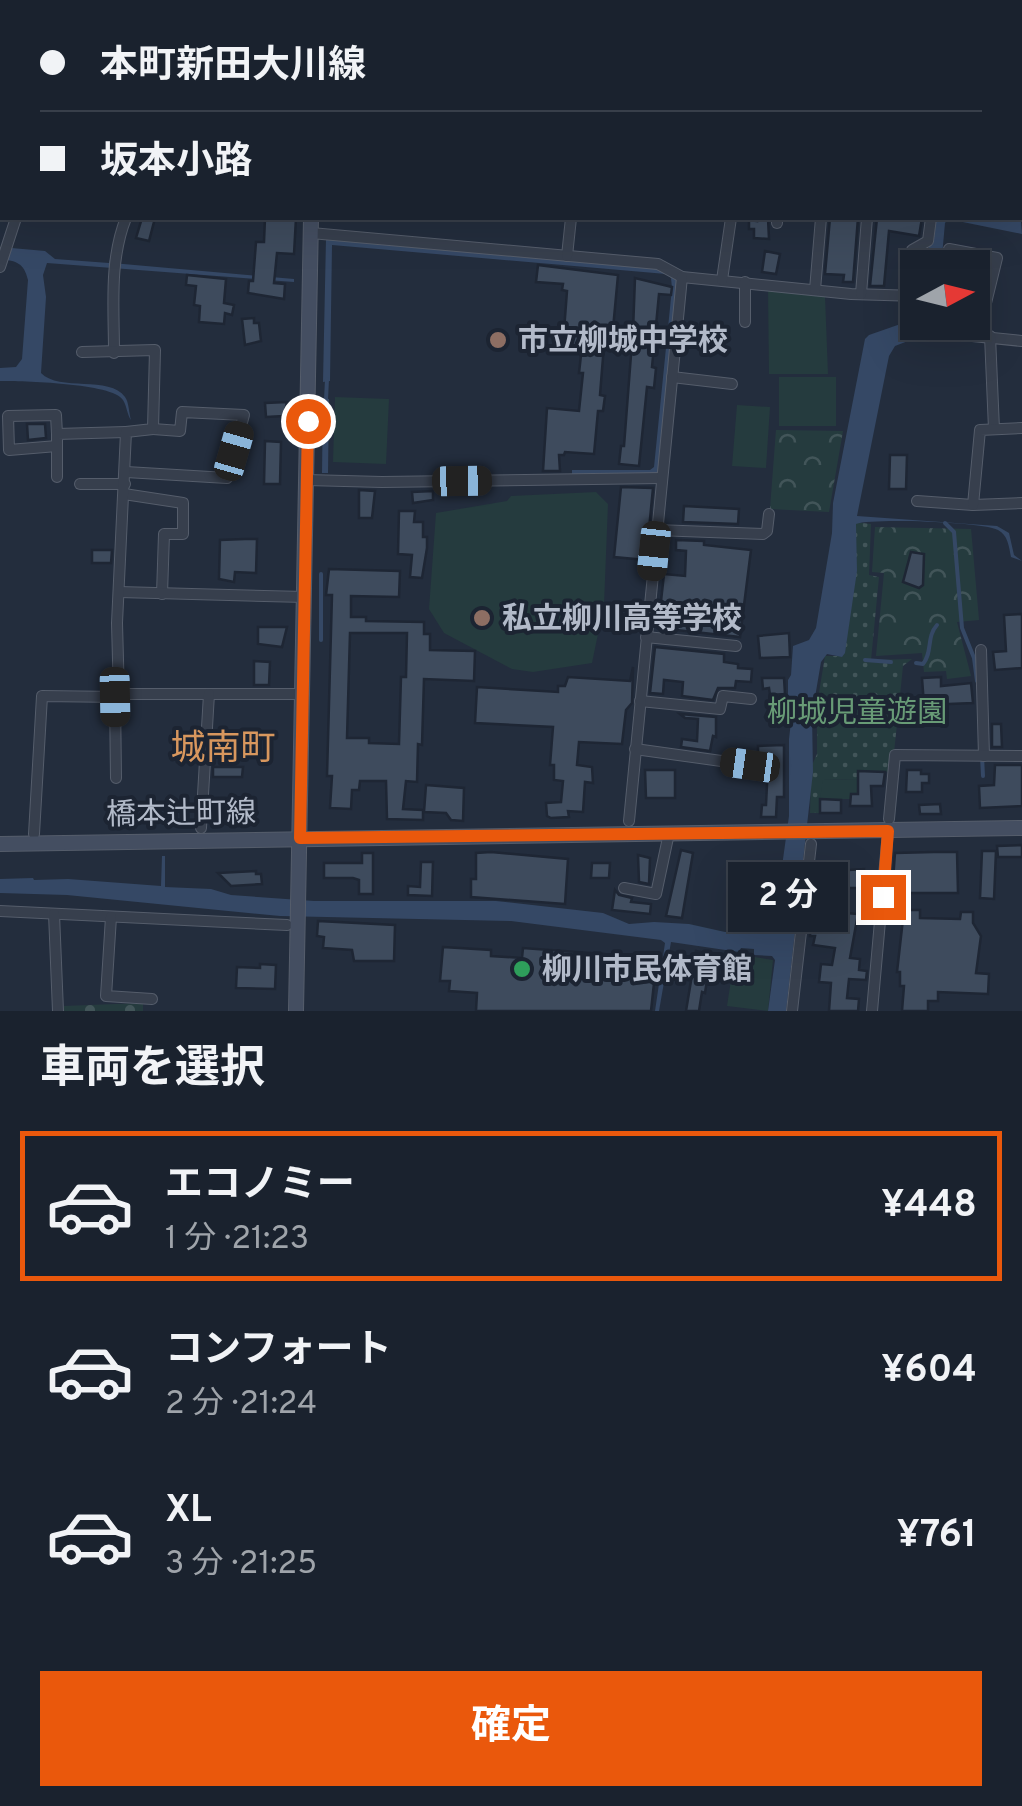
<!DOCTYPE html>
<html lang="ja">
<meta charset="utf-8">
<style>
:root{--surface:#1a222e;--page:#272f3a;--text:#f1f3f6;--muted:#9fa4aa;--line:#383f4a;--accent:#ea580c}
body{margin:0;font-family:Overpass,"Noto Sans JP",sans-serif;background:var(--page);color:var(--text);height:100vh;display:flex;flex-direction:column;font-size:38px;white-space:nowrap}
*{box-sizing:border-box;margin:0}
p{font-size:32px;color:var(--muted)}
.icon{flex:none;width:55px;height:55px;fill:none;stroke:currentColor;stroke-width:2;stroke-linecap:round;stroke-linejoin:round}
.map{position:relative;height:1011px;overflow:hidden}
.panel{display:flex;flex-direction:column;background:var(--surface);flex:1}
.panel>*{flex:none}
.guide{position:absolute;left:0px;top:0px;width:1022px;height:220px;box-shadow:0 10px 40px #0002,0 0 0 2px var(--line);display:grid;align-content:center;height:220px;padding:0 40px;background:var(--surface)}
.needle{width:65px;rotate:83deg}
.tools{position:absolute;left:900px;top:250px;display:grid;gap:20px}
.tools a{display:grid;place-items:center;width:90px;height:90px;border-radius:0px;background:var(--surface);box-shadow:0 10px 40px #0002,0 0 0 2px var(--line);font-size:50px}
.end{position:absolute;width:45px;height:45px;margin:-22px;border:12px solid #ea580c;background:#fff;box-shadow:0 0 0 5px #fff}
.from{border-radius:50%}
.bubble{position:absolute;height:70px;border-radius:0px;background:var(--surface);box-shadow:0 10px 40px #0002,0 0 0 2px var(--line);font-size:32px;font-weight:700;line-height:70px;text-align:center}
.car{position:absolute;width:30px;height:60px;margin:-30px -15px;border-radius:12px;box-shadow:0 0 8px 2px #0007;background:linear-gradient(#222 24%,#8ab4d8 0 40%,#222 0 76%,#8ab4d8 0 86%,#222 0)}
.guide b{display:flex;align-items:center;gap:35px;height:95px;font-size:38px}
.guide b+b{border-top:2px solid var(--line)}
.guide i{width:25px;height:25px;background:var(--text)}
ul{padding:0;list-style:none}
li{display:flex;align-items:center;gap:30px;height:150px;margin:0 20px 15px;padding:0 20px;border:5px solid transparent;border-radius:0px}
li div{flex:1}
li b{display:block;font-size:38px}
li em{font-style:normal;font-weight:700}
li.current{border-color:var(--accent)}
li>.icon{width:90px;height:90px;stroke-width:1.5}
h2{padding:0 40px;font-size:45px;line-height:120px}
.cta{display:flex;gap:20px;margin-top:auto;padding:20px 40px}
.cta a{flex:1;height:115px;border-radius:0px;background:var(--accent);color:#fff;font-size:40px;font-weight:700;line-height:115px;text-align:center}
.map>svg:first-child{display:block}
</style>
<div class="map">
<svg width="1022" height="1011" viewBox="0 0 1022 1011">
<defs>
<pattern id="grass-dots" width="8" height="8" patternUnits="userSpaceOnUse" patternTransform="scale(2.5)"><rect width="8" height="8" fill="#253b3e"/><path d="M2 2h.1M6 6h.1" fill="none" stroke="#425559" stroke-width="1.8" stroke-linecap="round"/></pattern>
<pattern id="forest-crowns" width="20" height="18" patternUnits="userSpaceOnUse" patternTransform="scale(2.5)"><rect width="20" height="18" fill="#253b3e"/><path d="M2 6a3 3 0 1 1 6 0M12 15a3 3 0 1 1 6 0" fill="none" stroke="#425559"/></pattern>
<pattern id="cemetery-stones" width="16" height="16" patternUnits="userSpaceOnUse" patternTransform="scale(2.5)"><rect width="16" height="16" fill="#253b3e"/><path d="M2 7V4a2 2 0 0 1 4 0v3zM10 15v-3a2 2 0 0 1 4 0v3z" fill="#425559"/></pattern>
</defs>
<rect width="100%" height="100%" fill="#232d3d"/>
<polygon fill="url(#grass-dots)" points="854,522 871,524 869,575 879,577 871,660 912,659 903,666 892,772 859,771 858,779 824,780 820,813 810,813 811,777 805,763 813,763 817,754 817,705 825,656 842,656"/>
<g fill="url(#forest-crowns)">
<polygon points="776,430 843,431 829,512 770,509"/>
<polygon points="875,527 971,529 979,620 957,622 971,676 947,679 946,671 924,672 922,653 876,656 884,573 872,572"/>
</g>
<polygon fill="url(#cemetery-stones)" points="143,1003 143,1011 64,1011 64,1006"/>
<g fill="#253b3e">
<polygon points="768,289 825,296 828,374 769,374"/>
<rect x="779" y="377" width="57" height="49"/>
<polygon points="335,397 389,399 386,464 333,462"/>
<polygon points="737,405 770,407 766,468 732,466"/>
<polygon points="596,492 608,504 604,605 592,663 533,672 512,669 444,633 429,609 436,513 507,501 511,496"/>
<polygon points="858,779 858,794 851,795 851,799 820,799 823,780"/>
<polygon points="735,954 773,960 768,1011 727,1006"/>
</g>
<g fill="#354865">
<polygon points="191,0 2,2 0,214 0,1"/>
<polygon points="1020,210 1022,234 948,219 945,223 941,267 927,268 932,218 1020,218"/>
<path d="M 121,218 L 112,263 L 294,279 L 294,282 L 47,263 L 43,275 L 46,297 L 41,373 C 59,392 110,375 125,397 C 129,402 129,414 131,420 C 127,415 127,406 123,400 C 113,383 21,381 0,381 L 0,368 L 16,367 L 22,359 L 28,280 C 24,263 17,261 0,259 L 0,247 L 45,251 L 55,259 L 109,263 Z"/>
<polygon points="326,238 661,268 677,280 658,474 572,476 572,470 650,470 654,467 672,288 671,278 666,274 332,245 330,381 323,382"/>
<path d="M 917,312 L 918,322 L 926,323 L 921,336 L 895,346 L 889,356 L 857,516 L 997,526 L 1009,533 L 1014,555 L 1022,561 L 1011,557 C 1009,547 1008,535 998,530 C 982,522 873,518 856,524 L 857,571 L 845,653 L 842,657 L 827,654 L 821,662 L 812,715 L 813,772 L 786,1011 L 768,1011 L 775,960 L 772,956 L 754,955 L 754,949 L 741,948 L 739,952 L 671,942 L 659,1011 L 655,1011 L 665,943 L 661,940 L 511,921 L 280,916 L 67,895 L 0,893 L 0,879 L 33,878 L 34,880 L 68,879 L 161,886 L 162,856 L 165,856 L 165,887 L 211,889 L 231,895 L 314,901 L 496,901 L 603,913 L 629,924 L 654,922 L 689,924 L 725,932 L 773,931 L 789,816 L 789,739 L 792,713 L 788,700 L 788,680 L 791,675 L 793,646 L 809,640 L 816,628 L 832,533 L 833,503 L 865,339 L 869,335 L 912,320 Z"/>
<polygon points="323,398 329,399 328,473 322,473"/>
</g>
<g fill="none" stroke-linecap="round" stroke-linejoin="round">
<g stroke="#354865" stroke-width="4">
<polyline points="842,0 858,2"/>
<polyline points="1020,139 1022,139"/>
<polyline points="326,400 327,379"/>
<polyline points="945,523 954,532 962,628 974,658 977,681"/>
<polyline points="321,640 321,574"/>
<polyline points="865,660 891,662"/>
<path d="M 916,663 L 923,664 C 933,652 926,637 937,625"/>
<polyline points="982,756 983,776"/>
</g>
</g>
<g fill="#3e4b5d" stroke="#1e2634" stroke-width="2.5" fill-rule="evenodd">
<polygon points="142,218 155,218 149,241 136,238"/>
<polygon points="265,218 296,218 294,254 277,253 274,283 285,284 284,299 248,293 249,281 253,281 256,242 264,242"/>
<polygon points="757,218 768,218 769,239 754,238 754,229 749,229 749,220 757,221"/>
<polygon points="830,218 858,218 853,282 843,282 844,275 825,274"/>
<polygon points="877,218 922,218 919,236 889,231 884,286 870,286"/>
<polygon points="765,251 780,254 776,274 762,272"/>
<polygon points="538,265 618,275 613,329 633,331 635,278 672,287 671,295 659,294 652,367 656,368 654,388 647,387 639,466 619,464 621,446 624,446 632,342 610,340 610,346 604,345 600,395 605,396 603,411 598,411 594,454 565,452 564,455 559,455 560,471 543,471 547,408 579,411 583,373 579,373 582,346 563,344 567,291 562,290 563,284 536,282"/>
<polygon points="187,275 226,279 224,303 234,305 232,315 225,313 224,324 199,322 200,306 194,305 196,286 186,285"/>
<polygon points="254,318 254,323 259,323 261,341 245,345 242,319"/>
<polygon points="287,402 284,416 266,417 265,403"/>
<polygon points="45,424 46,438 28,440 27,424"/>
<polygon points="265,441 281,442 280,484 264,484"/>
<polygon points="890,455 907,455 906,489 889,489"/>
<polygon points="621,487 653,488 646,560 614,557"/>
<polygon points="359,490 375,491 372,518 359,518"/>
<polygon points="433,491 433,500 413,503 412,492"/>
<polygon points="684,506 739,509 738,524 683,522"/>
<polygon points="399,511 415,511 414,522 423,522 423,537 427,537 427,548 422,578 410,577 412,555 398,554"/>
<polygon points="245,539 257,539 256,573 235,572 234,582 219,579 220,540"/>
<polygon points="676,540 704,541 704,545 751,550 740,637 658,628 664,574 685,576 686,551 676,550"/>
<polygon points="92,550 112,550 111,563 92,563"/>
<polygon points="911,552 924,554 923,585 919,588 903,582"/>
<path d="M 329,569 L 400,571 L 399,597 L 351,596 L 351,617 L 366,617 L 366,621 L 424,622 L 424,634 L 430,634 L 430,650 L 475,651 L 474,681 L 424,679 L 422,745 L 418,744 L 417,782 L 406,781 L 403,809 L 423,810 L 423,820 L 387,819 L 386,781 L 360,781 L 359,790 L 352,790 L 351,809 L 330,808 L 332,776 L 327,776 L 332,595 L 326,595 ZM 350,633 L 407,633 L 406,677 L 401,677 L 399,744 L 369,743 L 369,738 L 347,738 Z"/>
<polygon points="1022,614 1022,668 995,670 993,652 1006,651 1004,615"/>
<polygon points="258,627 287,627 282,647 258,644"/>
<polygon points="789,633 790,657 760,658 758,636"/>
<polygon points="655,647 724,654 724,662 738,664 738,668 752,669 751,682 736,681 735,688 718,688 713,700 682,696 683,682 664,680 663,694 650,693"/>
<polygon points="254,661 270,662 269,685 254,685"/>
<polygon points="633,667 632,703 626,710 622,744 579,742 577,765 592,767 593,783 585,782 583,812 568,811 569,817 551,818 547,816 546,803 561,802 563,781 554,780 554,765 550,765 553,727 475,723 477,687 558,692 558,686 565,686 568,677 630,681"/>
<polygon points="941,677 941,686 971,683 973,703 924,705 922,678"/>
<polygon points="762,678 784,678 785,694 770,695 769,688 763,689"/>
<polygon points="680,714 716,717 716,737 713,736 710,751 681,747 682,739 697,741 698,719 685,718"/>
<polygon points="992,724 1001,724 1002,747 992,747"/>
<polygon points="784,745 784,797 777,797 776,817 761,817 762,805 766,805 768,764 758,762 758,746"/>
<polygon points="995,765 1022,765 1022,806 980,808 979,786 994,785"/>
<polygon points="213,767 243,767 242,777 213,777"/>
<polygon points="645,770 675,770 675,798 646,798"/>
<polygon points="907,770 921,770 921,774 929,774 929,783 922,783 922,792 906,792"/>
<polygon points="858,771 885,772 883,786 871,786 872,806 850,806 851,794 858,794"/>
<polygon points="426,785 464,788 463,821 451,820 446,813 424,812"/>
<polygon points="820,799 841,800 841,813 820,813"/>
<polygon points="940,804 941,814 920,814 919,805"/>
<polygon points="1022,845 1022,857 998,857 997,846"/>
<polygon points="681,850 693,853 682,918 666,916"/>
<polygon points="982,851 996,851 994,899 980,898"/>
<polygon points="491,852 568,859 565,904 471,897 471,879 476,879 476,853"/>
<polygon points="934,852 957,852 958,893 892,893 895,853"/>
<polygon points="362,853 373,853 373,894 359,894 359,880 353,878 324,878 324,863 362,863"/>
<polygon points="638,855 650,858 649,884 639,882"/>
<polygon points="421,862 433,862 432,896 408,895 408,886 420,887"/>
<polygon points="592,863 610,863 609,878 591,878"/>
<polygon points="864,869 865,888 849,888 847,913 858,914 850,958 860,959 859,970 867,971 866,980 849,979 847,998 859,999 858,1011 829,1011 831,983 819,982 821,964 832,965 835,948 813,945 815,936 810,936 812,909 826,910 828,892 814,892 816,881 835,881 834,871"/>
<polygon points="256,871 256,874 261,874 262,884 231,886 218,873"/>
<polygon points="615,890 619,895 632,898 631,902 651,904 650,914 612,910"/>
<polygon points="904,910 920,910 920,918 960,919 961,912 973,912 973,923 981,936 976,973 989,974 988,994 938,992 938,1001 928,1001 928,1011 902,1011 904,986 900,986 900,972 897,972"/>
<polygon points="318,921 395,925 394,961 354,961 352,950 323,948 324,937 317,936"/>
<polygon points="443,947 491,950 491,956 522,958 523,948 604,954 603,968 655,974 651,1011 476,1011 477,993 449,991 450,981 440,981"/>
<polygon points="696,951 711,954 705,993 702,992 699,1011 686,1011"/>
<polygon points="260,964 276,965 275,989 236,988 237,967 260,968"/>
</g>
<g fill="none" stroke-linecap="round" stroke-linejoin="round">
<defs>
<g id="street">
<polyline points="30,0 31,2"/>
<polyline points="897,0 921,2"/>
<polyline points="768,2 768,0"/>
<polyline points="1015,2 1015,0"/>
<polyline points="1020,93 1022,93"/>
<polyline points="1020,197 1022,197"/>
<polyline points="777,223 777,218"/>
<polyline points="311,233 658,264 682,277 851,294 918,296"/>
<polyline points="567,256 571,218"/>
<polyline points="0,267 16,218"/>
<polyline points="946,268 949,249 997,258 984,311 982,336"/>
<polyline points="722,280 731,218"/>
<polyline points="815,290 821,218"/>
<polyline points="861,294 867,218"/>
<polyline points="909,294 912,250 928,241 931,218"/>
<polyline points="745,322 745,282"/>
<polyline points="946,322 953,334 1022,341"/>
<polyline points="990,336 994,429"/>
<path d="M 114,353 C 114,307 109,261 126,218"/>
<polyline points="672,377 732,384"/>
<polyline points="57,446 9,450 8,416 56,415 57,434"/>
<polyline points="126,472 227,478 244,415 182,412 180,431 153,429"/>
<polyline points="57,477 57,434 126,432"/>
<polyline points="307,480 382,482 661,478"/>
<polyline points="80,484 125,484"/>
<polyline points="124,494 183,503 183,534 164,534 162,594"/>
<polyline points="917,501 973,505 1022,503"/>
<polyline points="973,505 980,430 1022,428"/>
<polyline points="656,530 763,534 767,531 769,514"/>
<polyline points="119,592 305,597"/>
<polyline points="646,637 736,646"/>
<polyline points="981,650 984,756"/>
<polyline points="119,694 304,694"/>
<polyline points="115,697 116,778"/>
<polyline points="640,701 720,709 723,696 751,699"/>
<polyline points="635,749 750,765"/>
<polyline points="889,819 895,755 1022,756"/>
<polyline points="629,821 682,277"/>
<polyline points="201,828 209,694"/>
<polyline points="34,834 42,696 119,697 117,623 126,432 153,429 155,350 82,352"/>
<polyline points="624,888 656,894 669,833"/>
<polyline points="0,911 287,925"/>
<polyline points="54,914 58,1011"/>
<polyline points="111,917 106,996 152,999"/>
<polyline points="792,1011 811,844"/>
<polyline points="872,1011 888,831"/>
</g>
<g id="secondary">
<polyline points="315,2 315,0"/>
<polyline points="0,844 1022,828"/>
<polyline points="296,1011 311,218"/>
</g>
</defs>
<use href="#street" stroke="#555d6b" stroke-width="12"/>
<use href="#secondary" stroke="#555d6b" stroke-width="16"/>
<use href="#street" stroke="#373f4d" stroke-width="10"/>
<use href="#secondary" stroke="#444e61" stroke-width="14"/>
</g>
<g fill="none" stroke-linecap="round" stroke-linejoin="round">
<polyline stroke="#ea580c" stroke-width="12" points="308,421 300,838 888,831 883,897"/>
</g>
<g fill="#8d6e63" stroke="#1c2432" stroke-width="4">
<circle cx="498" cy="340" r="10"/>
<circle cx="482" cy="618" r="10"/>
</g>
<circle fill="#2e9e5b" stroke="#1c2432" stroke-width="4" cx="522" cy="969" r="10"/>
<g text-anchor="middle" stroke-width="8" stroke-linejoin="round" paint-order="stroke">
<g font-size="30" font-weight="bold" fill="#b2bac9" stroke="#1c2432" text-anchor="start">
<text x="518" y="350">市立柳城中学校</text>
<text x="502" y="628">私立柳川高等学校</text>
<text x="542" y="979">柳川市民体育館</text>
</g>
<g font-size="30" fill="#689b76" stroke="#1c2432">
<text x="857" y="722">柳城児童遊園</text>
</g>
<g font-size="30" fill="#b2bac9" stroke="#1c2432">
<text transform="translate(181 813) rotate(-1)" y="10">橋本辻町線</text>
</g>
<g font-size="35" fill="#d8975e" stroke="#1c2432">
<text x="223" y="759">城南町</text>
</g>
</g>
</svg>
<div class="tools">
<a><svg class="needle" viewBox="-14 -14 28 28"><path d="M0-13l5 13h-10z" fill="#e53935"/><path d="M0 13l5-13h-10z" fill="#9fa4aa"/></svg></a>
</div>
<i class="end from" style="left:308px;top:421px"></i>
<i class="end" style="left:883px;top:897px"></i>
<div class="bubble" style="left:728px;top:862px;width:120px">2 分</div>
<i class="car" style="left:234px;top:451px;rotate:16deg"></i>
<i class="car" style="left:462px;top:481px;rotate:89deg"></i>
<i class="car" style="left:654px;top:551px;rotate:186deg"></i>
<i class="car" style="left:115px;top:697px;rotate:179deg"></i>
<i class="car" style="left:750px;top:765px;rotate:278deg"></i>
<div class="guide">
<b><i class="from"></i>本町新田大川線</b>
<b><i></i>坂本小路</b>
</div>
</div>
<section class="panel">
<h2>車両を選択</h2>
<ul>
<li class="current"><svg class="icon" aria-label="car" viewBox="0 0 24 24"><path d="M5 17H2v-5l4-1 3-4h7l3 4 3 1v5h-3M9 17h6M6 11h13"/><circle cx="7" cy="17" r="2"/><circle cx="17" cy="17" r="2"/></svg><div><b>エコノミー</b><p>1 分 · 21:23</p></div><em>¥448</em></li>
<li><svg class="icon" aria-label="car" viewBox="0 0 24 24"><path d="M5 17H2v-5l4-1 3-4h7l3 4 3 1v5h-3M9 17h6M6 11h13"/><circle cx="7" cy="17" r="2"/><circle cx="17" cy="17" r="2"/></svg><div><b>コンフォート</b><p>2 分 · 21:24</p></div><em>¥604</em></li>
<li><svg class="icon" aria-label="car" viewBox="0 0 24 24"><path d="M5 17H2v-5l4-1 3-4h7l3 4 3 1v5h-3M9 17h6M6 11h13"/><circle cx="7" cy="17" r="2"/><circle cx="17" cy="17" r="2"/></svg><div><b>XL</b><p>3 分 · 21:25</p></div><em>¥761</em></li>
</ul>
<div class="cta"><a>確定</a></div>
</section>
